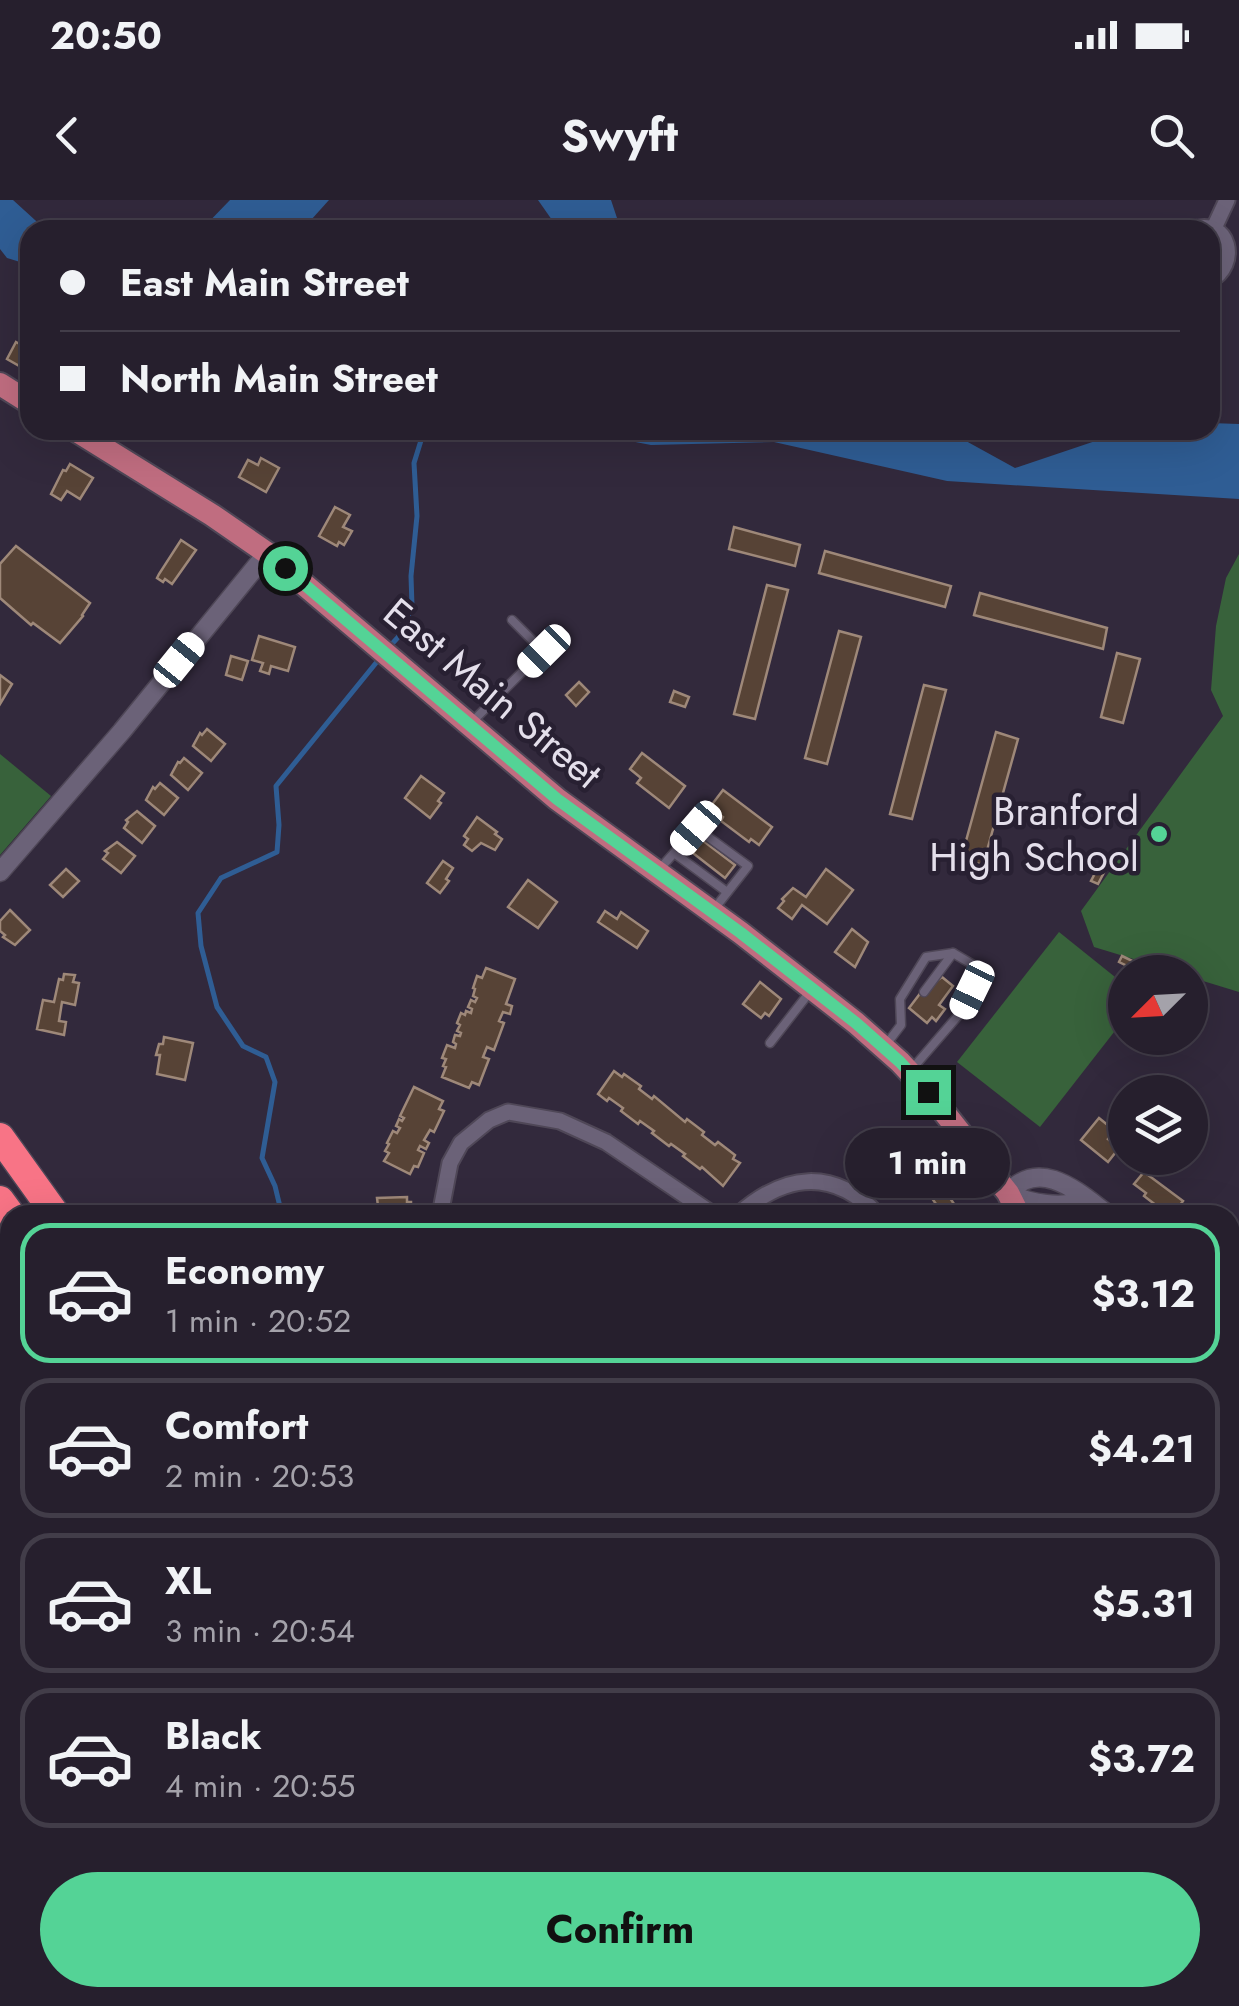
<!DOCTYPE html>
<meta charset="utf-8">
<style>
:root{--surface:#261f2d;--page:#2e2735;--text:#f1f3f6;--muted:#a4a2aa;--line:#423d49;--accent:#54d396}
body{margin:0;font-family:Jost,sans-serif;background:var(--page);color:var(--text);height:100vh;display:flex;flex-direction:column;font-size:38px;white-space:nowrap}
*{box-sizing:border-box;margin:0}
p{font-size:32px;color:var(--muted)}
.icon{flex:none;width:55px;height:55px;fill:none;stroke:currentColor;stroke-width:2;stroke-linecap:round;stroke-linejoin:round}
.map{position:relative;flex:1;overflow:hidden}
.details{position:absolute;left:0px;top:1005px;width:1240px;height:802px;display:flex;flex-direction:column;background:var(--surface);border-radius:30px 30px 0 0;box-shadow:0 10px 40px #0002,0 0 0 2px var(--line)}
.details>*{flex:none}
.top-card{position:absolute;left:20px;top:20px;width:1200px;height:220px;border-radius:30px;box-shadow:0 10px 40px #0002,0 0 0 2px var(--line);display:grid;align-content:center;height:220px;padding:0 40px;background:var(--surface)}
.needle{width:65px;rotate:246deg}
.buttons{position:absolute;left:1108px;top:755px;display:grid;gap:20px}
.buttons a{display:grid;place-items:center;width:100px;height:100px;border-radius:50%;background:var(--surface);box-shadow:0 10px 40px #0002,0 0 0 2px var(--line);font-size:50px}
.end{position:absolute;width:45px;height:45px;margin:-22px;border:12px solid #54d396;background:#111;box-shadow:0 0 0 5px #111}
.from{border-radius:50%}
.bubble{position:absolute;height:70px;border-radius:35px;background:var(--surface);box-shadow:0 10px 40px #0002,0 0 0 2px var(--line);font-size:32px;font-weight:700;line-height:70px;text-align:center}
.car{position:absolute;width:30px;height:60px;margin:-30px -15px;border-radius:12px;box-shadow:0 0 8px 2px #0007;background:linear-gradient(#fff 24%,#345 0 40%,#fff 0 76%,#345 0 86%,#fff 0)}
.top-card b{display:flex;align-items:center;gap:35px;height:95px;font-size:38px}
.top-card b+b{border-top:2px solid var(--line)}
.top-card i{width:25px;height:25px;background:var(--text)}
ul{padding:18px 0 0;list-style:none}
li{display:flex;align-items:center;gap:30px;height:140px;margin:0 20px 15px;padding:0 20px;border:5px solid var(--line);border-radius:30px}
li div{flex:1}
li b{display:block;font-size:38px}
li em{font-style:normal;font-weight:700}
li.current{border-color:var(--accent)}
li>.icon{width:90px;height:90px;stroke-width:1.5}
.button{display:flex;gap:20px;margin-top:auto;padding:20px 40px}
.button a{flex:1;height:115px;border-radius:60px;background:var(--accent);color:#111;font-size:40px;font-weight:700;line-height:115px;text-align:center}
.status{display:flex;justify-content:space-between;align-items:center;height:70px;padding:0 50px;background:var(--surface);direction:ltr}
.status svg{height:28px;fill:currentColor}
header{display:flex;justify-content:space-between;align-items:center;height:130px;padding:0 40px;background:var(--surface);font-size:45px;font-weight:700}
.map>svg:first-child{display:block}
</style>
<div class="status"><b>20:50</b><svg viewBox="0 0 49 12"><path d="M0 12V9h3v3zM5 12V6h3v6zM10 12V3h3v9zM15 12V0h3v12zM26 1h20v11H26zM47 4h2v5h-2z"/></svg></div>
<header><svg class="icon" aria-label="back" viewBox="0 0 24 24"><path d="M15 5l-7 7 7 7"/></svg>Swyft<svg class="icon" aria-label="search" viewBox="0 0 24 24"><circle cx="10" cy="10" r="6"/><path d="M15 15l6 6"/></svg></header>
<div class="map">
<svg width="1239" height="1806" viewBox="0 0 1239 1806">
<rect width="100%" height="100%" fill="#32293c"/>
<g fill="#38623b">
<polygon points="1239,354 1239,792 1190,777 1190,772 1176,772 1094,747 1081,711 1223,516 1211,490 1216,426 1226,378"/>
<polygon points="0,554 51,596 0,655"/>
<polygon points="1059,732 1125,785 1125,818 1040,927 957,862"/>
<polygon points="0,1041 10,1055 10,1157 0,1144"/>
<polygon points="1,1526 10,1546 10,1798 533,1798 539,1806 0,1806"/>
</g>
<g fill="#2f5d94">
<polygon points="0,0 13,0 46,30 30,30 30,65 7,58 0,49"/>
<polygon points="230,0 329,0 302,30 201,30"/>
<polygon points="538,0 611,0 621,30 559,30"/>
<polygon points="1210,223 1239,224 1239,299 947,281 774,242 651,245 573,230 946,230 1015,268 1128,230 1210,230"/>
</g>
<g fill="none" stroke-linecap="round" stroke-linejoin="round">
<g stroke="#2f5d94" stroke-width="5">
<polyline points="390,446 401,434 412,406 411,376 417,316 414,263 423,234 428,230"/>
<polyline points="282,1015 275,986 262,958 275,882 266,857 243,846 217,807 201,746 198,713 221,678 277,652 279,625 276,586 380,458"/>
<polyline points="0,1778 10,1778"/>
</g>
</g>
<g fill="#574336" stroke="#9e8879" stroke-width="2.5">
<polygon points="16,142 25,147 28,142 30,144 30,172 7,159"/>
<polygon points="261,258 279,268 266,292 239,277 248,260 258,265"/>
<polygon points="70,264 93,278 80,299 67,291 61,300 51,294 63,270 66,271"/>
<polygon points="335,307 350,315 343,327 352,331 344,345 339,342 337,346 319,336"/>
<polygon points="734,327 800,345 795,366 729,349"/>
<polygon points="181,340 196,350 172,384 165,379 163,382 157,378 159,374"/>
<polygon points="16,346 90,403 82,415 83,416 60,443 33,423 31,425 0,398 0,364"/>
<polygon points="825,351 951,386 945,407 819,373"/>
<polygon points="767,385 788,390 755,519 734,514"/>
<polygon points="980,393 1107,428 1103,449 974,415"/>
<polygon points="839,431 861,437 827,564 805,558"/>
<polygon points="259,436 295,447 288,471 271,466 269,474 260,471 263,463 252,460"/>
<polygon points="1117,453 1140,459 1123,523 1101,517"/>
<polygon points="231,456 248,461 242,480 226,475"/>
<polygon points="0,475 12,484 0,504"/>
<polygon points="579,482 589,492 576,506 566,495"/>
<polygon points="924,485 946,490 912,619 890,614"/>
<polygon points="674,491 689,497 685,507 670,502"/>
<polygon points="207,529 225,544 211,561 193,546 200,533 202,535"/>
<polygon points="996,532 1018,539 983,665 961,659"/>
<polygon points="642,553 685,586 669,608 637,583 641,578 630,569"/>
<polygon points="184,558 202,573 188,590 171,575 178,562 180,563"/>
<polygon points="421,576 444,593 438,601 441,603 430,618 405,598"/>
<polygon points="160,583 178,598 164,615 146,600 153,587 155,589"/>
<polygon points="723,590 772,627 759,645 751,639 749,642 721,621 723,617 710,607"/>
<polygon points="137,611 155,626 142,643 124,628 128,622 126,620"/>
<polygon points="477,617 497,632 495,634 502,639 495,650 481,643 472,651 464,645 468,639 464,636"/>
<polygon points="698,637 735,665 725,678 689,650"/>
<polygon points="117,642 135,656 121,673 103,659 108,653 105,651"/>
<polygon points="1104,656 1111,659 1098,684 1091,681"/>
<polygon points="443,661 453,668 446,679 449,681 440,693 427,683"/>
<polygon points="66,669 79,681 63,697 50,685"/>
<polygon points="826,669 853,690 827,724 802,705 792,719 778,708 784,701 782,699 793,688 806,697"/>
<polygon points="528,680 557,702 538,728 508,707"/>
<polygon points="10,710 30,730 15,745 3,737 5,735 0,731 0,721"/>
<polygon points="605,711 617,719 621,712 648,731 637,748 598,722"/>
<polygon points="852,729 868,742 855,767 835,752"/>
<polygon points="1122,756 1147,768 1145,772 1133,772 1126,769 1127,766 1119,762"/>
<polygon points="486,768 515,779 506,804 512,806 510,814 503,812 499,821 504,823 494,850 487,847 483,857 489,859 479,885 472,882 469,888 442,877 446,867 443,866 446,859 442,858 447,845 455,848 456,844 453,842 455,835 460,836 461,833 457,831 460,825 457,823 461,813 465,815 466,811 471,813 472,809 468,807 471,800 475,802 477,798 473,796 475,789 473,788 477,776 482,778"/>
<polygon points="64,774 75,775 73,782 79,783 75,805 62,802 59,821 66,822 64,835 37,829 43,800 54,802 59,779 63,780"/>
<polygon points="942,777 953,786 939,805 945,809 936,821 932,817 927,823 909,808 922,791"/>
<polygon points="760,782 781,799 769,816 765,813 761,818 743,804"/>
<polygon points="164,837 193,843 185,880 157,874 160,855 156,855 159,844 163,844"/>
<polygon points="614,871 622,877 624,874 641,886 639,889 652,899 654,896 685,922 687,919 704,932 702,935 715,945 718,942 735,955 733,959 740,963 723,986 702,967 700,969 683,956 685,954 671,944 669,946 652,933 654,931 640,921 638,924 621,911 623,908 609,898 607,901 598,894"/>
<polygon points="414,887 443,901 439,909 444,911 434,932 430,930 424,940 429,943 426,949 420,946 418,950 424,953 418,967 414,966 410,974 384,961 389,953 385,951 389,944 387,943 393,931 397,933 400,928 396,926 399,919 402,921 404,918 400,916"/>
<polygon points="1099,918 1115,931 1108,939 1119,948 1108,962 1081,940"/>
<polygon points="1144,972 1183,1001 1174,1013 1163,1005 1161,1009 1144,996 1146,993 1134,984"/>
<polygon points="951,974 962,990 950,998 956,1007 944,1015 938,1015 932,1007 936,1004 927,991"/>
<polygon points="407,997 407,1002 411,1002 411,1010 404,1010 404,1015 373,1015 374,1006 378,1006 377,998"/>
<polygon points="1230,1019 1239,1026 1239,1038 1230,1048"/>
<polygon points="9,1183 10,1223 1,1226 0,1187"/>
<polygon points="10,1246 10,1273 0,1277 0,1250"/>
</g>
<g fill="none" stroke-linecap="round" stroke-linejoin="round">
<defs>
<g id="service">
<polyline points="473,521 543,451 512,420"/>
<polyline points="674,653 727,692"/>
<polyline points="658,671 696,628 748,666 715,708"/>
<polyline points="924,792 953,753"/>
<polyline points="770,843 809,793"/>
<polyline points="885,846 901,825 900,799 926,757 953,753 982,770 963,810 912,869"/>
</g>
<g id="minor">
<polyline points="1214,28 1227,0"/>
<path d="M 1191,30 C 1231,16 1239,66 1210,80"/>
<polyline points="440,1015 450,963 461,943 489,920 508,912 560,921 606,942 714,1015"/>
<path d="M 738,1015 C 784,974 833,967 878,1015"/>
</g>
<g id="tertiary">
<polyline points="0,672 122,531 267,353"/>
<path d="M 1086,1000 C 1062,1009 1030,1004 1008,993 C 1041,956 1080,994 1109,1015"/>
<polyline points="1230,1105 1239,1112"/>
</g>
<g id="primary">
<polyline points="0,184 30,203"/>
<polyline points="75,230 212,315 267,353 557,599 741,733 856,823 900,862 928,892 1008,993 1019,1015"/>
<polyline points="1179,1798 1180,1806"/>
</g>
<g id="motorway">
<polyline points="0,937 56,1015"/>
<polyline points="0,1000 11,1015"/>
<polyline points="576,1798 582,1806"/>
<polyline points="621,1798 627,1806"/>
</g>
</defs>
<use href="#service" stroke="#4f4757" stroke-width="11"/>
<use href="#minor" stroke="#4f4757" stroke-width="19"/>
<use href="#tertiary" stroke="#4f4757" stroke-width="21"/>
<use href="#primary" stroke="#4f4757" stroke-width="26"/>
<use href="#motorway" stroke="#4f4757" stroke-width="31"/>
<use href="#service" stroke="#6b6278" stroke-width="8"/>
<use href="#minor" stroke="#6b6278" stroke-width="15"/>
<use href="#tertiary" stroke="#6b6278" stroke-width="18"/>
<use href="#primary" stroke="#c06d80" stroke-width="22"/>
<use href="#motorway" stroke="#f87486" stroke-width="28"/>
</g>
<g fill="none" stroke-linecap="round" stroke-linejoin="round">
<polyline stroke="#54d396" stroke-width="12" points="285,368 557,599 741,733 856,823 900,862 928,892"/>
</g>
<circle fill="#54d396" stroke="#282032" stroke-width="4" cx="1159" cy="634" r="10"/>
<g text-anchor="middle" stroke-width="9" stroke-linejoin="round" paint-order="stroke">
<g font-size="40" fill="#e4dfeb" stroke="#282032">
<text transform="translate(493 493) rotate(40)" y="14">East Main Street</text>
</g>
<g font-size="40" fill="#e4dfeb" stroke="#282032" text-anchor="end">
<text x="1139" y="625">Branford<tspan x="1139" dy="46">High School</tspan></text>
</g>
</g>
</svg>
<div class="buttons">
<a><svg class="needle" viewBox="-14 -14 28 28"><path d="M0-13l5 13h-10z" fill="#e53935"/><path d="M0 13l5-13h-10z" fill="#a4a2aa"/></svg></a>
<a><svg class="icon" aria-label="layers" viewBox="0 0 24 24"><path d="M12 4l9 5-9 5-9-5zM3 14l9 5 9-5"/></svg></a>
</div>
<i class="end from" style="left:285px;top:368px"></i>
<i class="end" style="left:928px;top:892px"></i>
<div class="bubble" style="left:845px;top:928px;width:165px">1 min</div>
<i class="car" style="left:544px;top:451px;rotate:225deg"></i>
<i class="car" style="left:179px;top:460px;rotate:39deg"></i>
<i class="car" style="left:696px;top:628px;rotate:221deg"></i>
<i class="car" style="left:972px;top:790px;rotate:206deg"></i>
<div class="top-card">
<b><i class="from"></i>East Main Street</b>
<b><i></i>North Main Street</b>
</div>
<section class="details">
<ul>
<li class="current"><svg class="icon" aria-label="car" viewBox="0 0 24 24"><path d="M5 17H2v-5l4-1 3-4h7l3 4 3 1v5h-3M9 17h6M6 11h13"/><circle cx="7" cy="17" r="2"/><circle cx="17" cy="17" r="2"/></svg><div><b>Economy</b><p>1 min · 20:52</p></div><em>$3.12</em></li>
<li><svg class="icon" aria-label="car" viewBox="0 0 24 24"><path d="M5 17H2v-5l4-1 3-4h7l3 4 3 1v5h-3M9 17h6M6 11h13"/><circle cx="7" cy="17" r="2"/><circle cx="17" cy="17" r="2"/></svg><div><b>Comfort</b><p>2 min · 20:53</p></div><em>$4.21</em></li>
<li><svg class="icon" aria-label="car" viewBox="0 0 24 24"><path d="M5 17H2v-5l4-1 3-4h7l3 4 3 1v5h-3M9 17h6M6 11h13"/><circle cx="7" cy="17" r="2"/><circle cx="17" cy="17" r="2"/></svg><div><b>XL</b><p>3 min · 20:54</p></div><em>$5.31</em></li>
<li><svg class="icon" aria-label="car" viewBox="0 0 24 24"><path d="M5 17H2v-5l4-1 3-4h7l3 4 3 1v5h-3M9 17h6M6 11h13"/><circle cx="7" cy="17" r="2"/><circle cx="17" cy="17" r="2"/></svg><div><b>Black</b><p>4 min · 20:55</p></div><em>$3.72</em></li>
</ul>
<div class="button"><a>Confirm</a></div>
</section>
</div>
